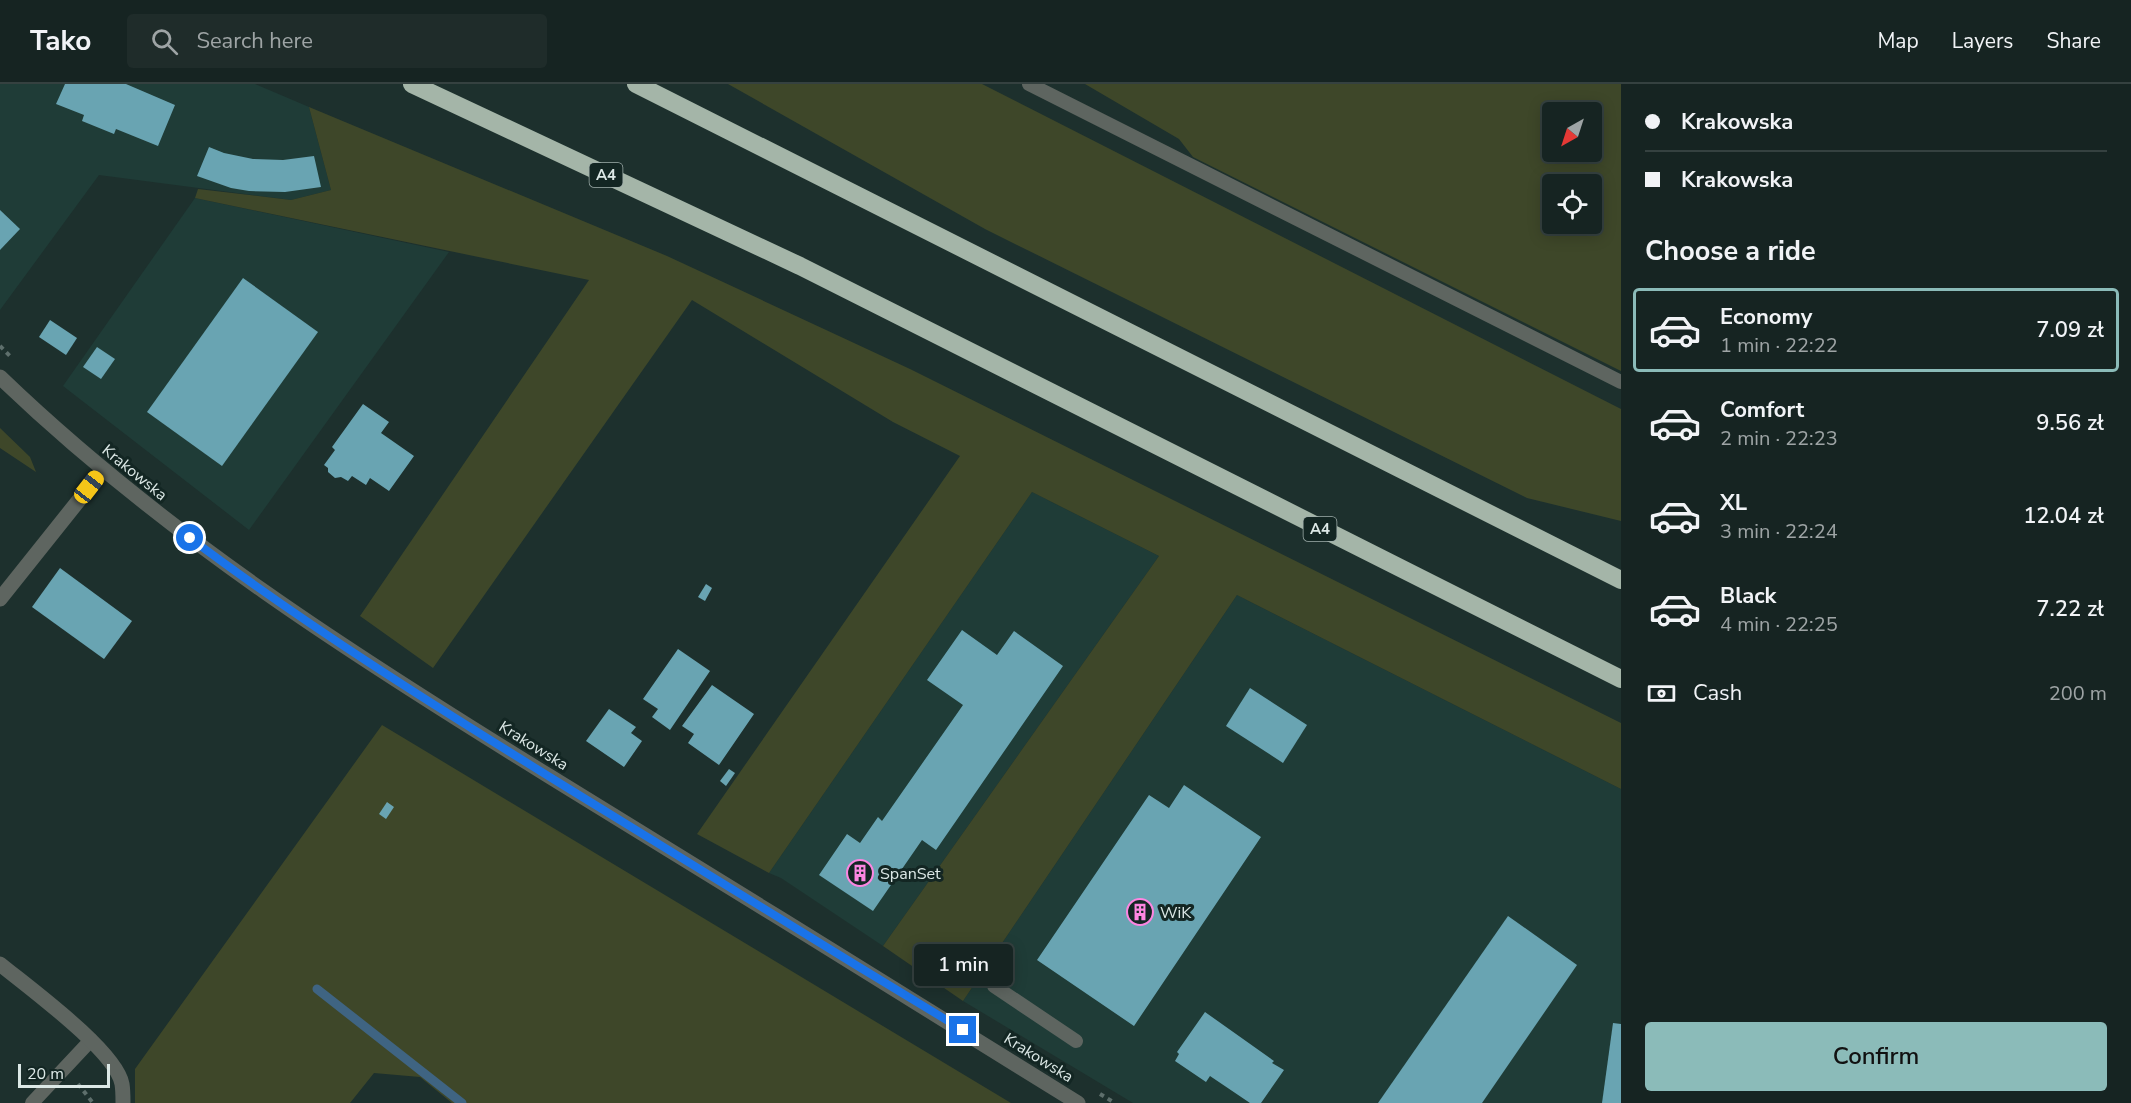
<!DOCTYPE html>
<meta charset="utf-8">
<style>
:root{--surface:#162422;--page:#1f2c2a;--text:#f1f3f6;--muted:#9ea4a5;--line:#354140;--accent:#8bbbb9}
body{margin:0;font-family:"Nunito Sans",sans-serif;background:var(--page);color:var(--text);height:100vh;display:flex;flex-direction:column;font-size:22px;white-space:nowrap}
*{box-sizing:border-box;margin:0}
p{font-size:20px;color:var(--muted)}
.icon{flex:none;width:33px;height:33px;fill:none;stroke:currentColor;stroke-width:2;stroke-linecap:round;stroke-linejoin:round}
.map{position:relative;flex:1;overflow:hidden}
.sheet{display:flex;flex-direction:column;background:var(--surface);width:510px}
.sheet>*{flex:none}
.top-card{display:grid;align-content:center;height:132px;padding:0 24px;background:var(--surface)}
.needle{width:39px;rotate:219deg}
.fabs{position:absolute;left:1542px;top:18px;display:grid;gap:12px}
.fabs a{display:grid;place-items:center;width:60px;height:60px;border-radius:6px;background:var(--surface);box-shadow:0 3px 15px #0003,0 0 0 2px var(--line);font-size:30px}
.scale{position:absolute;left:18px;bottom:15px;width:92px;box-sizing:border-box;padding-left:6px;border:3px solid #dce8e6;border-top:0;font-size:16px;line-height:21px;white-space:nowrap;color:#dce8e6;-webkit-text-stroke:4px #132623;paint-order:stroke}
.end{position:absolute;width:27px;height:27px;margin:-14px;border:8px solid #1a73e8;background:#fff;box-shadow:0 0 0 3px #fff}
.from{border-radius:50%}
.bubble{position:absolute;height:42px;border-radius:6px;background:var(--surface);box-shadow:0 3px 15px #0003,0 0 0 2px var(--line);font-size:20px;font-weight:600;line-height:42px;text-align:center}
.car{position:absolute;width:18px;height:36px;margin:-18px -9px;border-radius:8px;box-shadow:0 0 4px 2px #0007;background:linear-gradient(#f5c518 24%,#345 0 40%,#f5c518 0 76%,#345 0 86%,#f5c518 0)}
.top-card b{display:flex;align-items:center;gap:21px;height:57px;font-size:22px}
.top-card b+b{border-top:2px solid var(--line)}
.top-card i{width:15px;height:15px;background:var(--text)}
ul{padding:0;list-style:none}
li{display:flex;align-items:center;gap:18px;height:84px;margin:0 12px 9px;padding:0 12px;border:3px solid transparent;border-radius:6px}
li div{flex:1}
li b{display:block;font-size:22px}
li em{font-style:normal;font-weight:600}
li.active{border-color:var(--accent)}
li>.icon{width:54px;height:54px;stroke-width:1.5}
h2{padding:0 24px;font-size:27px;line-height:72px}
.pay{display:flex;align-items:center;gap:15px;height:66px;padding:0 24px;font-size:22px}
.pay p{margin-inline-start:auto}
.button{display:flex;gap:12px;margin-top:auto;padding:12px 24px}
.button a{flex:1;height:69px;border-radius:6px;background:var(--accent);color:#111;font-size:24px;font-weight:600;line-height:69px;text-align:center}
header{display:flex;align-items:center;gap:36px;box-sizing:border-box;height:84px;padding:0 30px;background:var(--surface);border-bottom:2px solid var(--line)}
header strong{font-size:28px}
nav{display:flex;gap:33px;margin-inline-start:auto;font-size:21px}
.search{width:420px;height:54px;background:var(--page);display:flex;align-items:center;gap:15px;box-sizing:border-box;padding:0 21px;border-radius:6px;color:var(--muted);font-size:22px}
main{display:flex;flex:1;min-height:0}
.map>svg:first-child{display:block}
</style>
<header>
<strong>Tako</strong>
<div class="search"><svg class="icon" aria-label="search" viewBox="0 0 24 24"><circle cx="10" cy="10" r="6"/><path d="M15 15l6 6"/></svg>Search here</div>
<nav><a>Map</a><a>Layers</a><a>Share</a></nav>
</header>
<main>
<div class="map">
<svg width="1621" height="1019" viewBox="0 0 1621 1019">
<rect width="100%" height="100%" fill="#1d302d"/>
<g fill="#1f3c37">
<polygon points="0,0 255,0 309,23 331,106 291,116 99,91 0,226"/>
<polygon points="195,114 449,168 249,446 63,302"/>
<polygon points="1032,408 1159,472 883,862 781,794 769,789"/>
<polygon points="1237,511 1621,705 1621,1019 1133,1019 963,917"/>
</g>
<g fill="#3e4729" fill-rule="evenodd">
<polygon points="728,0 982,0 1621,325 1621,437 1527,414 985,145"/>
<path d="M 1085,0 L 1621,0 L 1621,287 L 1193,73 L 1179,55 ZM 1552,28 L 1592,28 L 1592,68 L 1552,68 ZM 1552,100 L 1592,100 L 1592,140 L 1552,140 Z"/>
<polygon points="309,23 667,172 910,285 1621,639 1621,705 1237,511 963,917 883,862 1159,472 1032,408 769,789 697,750 960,372 893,338 692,216 433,584 360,532 589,196 195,114 198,105 291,116 331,106"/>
<polygon points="0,344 30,373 36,388 0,364"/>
<polygon points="382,641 1011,1019 452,1019 420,993 374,989 350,1019 135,1019 135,985"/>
</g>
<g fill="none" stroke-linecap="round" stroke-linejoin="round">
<polyline stroke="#3f6482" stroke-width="9" points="317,905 462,1019"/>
</g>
<g fill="#69a4b2">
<polygon points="65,0 126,0 175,21 158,62 116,45 114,50 82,37 84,31 56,20"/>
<polygon points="209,63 224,69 253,75 283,76 314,72 321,103 285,108 249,107 231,104 197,92"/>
<polygon points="0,126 20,145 0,166"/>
<polygon points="243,194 318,248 222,382 147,328"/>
<polygon points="50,236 77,254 66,271 39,253"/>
<polygon points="97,263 115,275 101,295 83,283"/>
<polygon points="363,320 389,338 381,349 414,372 389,407 370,394 366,401 352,392 348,397 341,393 335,394 328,388 328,384 324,381 335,366 332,363"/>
<polygon points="60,484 132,537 104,575 32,523"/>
<polygon points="706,500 712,504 705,517 698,513"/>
<polygon points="962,546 997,571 1014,547 1063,582 936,766 922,756 873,827 819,791 847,750 860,759 878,733 882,737 963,621 927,596"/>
<polygon points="678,565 710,587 670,646 652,633 658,625 643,615"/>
<polygon points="712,601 754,630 719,681 688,659 694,650 682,642"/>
<polygon points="1250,604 1307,641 1283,679 1226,642"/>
<polygon points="609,625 636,643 631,649 642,657 624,683 586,657"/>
<polygon points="729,685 735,689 726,702 720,697"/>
<polygon points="1184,701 1261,753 1134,942 1037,876 1149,711 1169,724"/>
<polygon points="387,718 394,723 386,735 379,730"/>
<polygon points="1508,832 1577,881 1482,1019 1378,1019"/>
<polygon points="1205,928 1274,977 1272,979 1284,986 1261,1019 1250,1019 1210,992 1206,998 1175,977 1179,970 1177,968"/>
<polygon points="1613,939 1621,940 1621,1019 1602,1019"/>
</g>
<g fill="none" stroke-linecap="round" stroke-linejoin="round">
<g stroke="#5e6f6c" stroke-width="4" stroke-dasharray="4.5 4.5" stroke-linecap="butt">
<polyline points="0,262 10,272"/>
<polyline points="78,1000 93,1019"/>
<polyline points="1100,1010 1115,1019"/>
</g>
<g stroke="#5e6560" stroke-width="14">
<polyline points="1029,0 1621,298"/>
<polyline points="994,902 1076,957"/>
<polyline points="32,1019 91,956"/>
</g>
<g stroke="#5e6560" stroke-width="15">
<polyline points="0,515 103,386"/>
<path d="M 0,880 C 28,903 116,967 122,1000 C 123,1006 123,1013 123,1019"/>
</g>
<path stroke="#5e6560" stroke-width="15" d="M 0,293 C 164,451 356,573 549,692 C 725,801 903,909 1078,1019"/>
<g stroke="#a4b5a8" stroke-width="18">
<polyline points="412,0 800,182 1621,595"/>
<polyline points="636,0 1621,496"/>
</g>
</g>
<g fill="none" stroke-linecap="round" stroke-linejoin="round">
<path stroke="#1a73e8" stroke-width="8" d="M 190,454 C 310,544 438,624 566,703 C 698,784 830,866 963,946"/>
</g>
<defs>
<symbol id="building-ring" viewBox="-11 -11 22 22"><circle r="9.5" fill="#132623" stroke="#fd86e1" stroke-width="1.5"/><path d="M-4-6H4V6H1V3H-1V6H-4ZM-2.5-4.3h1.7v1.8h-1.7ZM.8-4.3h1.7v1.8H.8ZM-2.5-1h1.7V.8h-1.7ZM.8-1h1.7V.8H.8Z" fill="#fd86e1"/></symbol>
</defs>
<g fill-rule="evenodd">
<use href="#building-ring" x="845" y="774" width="30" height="30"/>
<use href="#building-ring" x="1125" y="813" width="30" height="30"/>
</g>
<g text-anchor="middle" stroke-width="6" stroke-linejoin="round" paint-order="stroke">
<g fill="#132623" stroke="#a0aeac" stroke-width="1.5">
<rect x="589.5" y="79" width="33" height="24" rx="4.5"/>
<rect x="1303.5" y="433" width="33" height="24" rx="4.5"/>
</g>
<g font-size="15" font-weight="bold" fill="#dce8e6">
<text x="606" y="96">A4</text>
<text x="1320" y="450">A4</text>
</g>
<g font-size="16" fill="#dce8e6" stroke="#132623">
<text transform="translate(135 388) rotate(39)" y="6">Krakowska</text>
<text transform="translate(534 661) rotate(32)" y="6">Krakowska</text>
<text transform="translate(1039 973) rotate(32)" y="6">Krakowska</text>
</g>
<g font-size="16" fill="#dce8e6" stroke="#132623" text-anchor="start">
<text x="880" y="795">SpanSet</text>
<text x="1160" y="834">WiK</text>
</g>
</g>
</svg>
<div class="fabs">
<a><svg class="needle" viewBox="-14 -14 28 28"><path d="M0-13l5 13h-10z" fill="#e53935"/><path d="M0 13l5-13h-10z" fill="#9ea4a5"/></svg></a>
<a><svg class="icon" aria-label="locate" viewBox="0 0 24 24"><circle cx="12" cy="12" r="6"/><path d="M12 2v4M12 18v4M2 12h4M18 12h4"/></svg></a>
</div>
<div class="scale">20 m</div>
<i class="end from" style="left:190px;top:454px"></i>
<i class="end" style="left:963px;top:946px"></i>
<div class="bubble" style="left:914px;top:860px;width:99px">1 min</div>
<i class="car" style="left:89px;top:403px;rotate:38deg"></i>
</div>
<section class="sheet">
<div class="top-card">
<b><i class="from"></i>Krakowska</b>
<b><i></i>Krakowska</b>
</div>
<h2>Choose a ride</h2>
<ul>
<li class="active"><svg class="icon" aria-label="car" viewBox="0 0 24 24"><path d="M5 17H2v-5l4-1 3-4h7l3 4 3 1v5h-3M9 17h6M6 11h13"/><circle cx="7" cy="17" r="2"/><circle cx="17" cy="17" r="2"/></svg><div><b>Economy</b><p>1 min · 22:22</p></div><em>7.09 zł</em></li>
<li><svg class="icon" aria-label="car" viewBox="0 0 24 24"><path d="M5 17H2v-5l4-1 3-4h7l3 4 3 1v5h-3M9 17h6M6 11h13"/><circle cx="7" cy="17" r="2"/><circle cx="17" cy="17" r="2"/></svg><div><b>Comfort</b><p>2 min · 22:23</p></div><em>9.56 zł</em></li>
<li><svg class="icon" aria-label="car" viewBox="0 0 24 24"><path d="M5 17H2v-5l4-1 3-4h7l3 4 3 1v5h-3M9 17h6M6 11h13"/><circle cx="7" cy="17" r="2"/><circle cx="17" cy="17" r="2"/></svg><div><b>XL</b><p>3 min · 22:24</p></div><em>12.04 zł</em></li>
<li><svg class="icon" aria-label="car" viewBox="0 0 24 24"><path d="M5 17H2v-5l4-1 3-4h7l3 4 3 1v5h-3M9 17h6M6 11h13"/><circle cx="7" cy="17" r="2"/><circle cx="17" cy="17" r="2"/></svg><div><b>Black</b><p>4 min · 22:25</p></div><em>7.22 zł</em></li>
</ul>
<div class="pay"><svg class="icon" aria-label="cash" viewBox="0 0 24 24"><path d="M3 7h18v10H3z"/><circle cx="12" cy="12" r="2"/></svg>Cash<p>200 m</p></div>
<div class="button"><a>Confirm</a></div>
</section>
</main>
